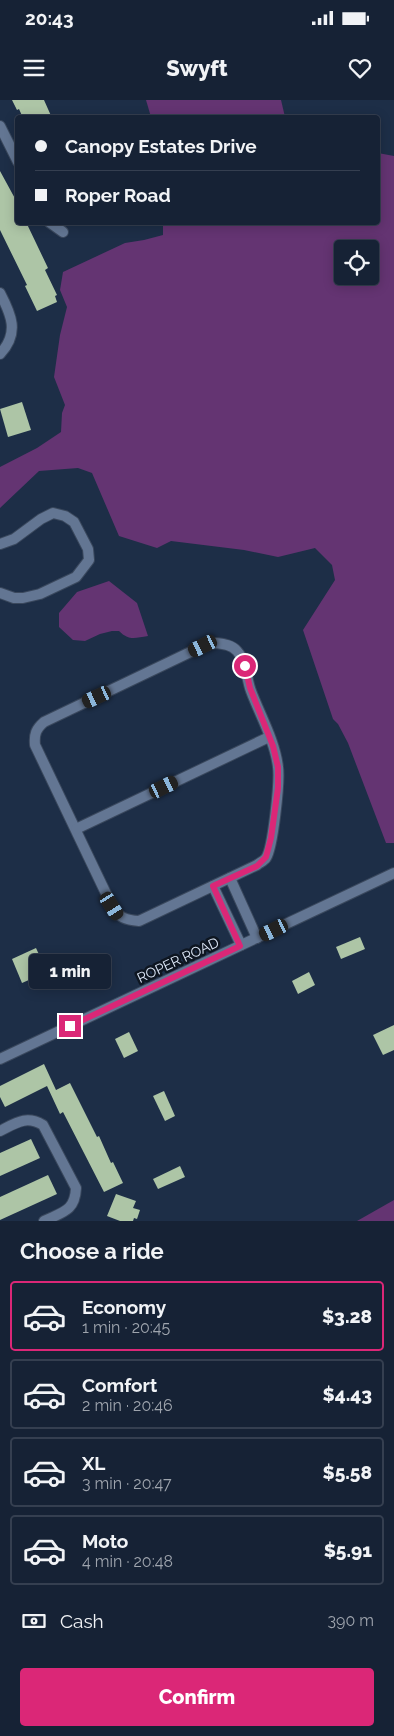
<!DOCTYPE html>
<meta charset="utf-8">
<style>
:root{--surface:#162235;--page:#232f41;--text:#f1f3f6;--muted:#9ea4ad;--line:#353f50;--accent:#db2777}
body{margin:0;font-family:Raleway,sans-serif;background:var(--page);color:var(--text);height:100vh;display:flex;flex-direction:column;font-size:19px;white-space:nowrap}
*{box-sizing:border-box;margin:0}
p{font-size:16px;color:var(--muted)}
.icon{flex:none;width:28px;height:28px;fill:none;stroke:currentColor;stroke-width:2;stroke-linecap:round;stroke-linejoin:round}
.map{position:relative;height:1121px;overflow:hidden}
.details{display:flex;flex-direction:column;background:var(--surface);flex:1}
.details>*{flex:none}
.banner{position:absolute;left:15px;top:15px;width:365px;height:110px;border-radius:5px;box-shadow:0 2px 12px #0003,0 0 0 1px var(--line);display:grid;align-content:center;height:110px;padding:0 20px;background:var(--surface)}
.controls{position:absolute;left:334px;top:140px;display:grid;gap:10px}
.controls a{display:grid;place-items:center;width:45px;height:45px;border-radius:5px;background:var(--surface);box-shadow:0 2px 12px #0003,0 0 0 1px var(--line);font-size:25px}
.end{position:absolute;width:22px;height:22px;margin:-11px;border:6px solid #db2777;background:#fff;box-shadow:0 0 0 2px #fff}
.from{border-radius:50%}
.bubble{position:absolute;height:35px;border-radius:5px;background:var(--surface);box-shadow:0 2px 12px #0003,0 0 0 1px var(--line);font-size:16px;font-weight:800;line-height:35px;text-align:center}
.car{position:absolute;width:15px;height:30px;margin:-15px -8px;border-radius:6px;box-shadow:0 0 4px 1px #0007;background:linear-gradient(#222 24%,#8ab4d8 0 40%,#222 0 76%,#8ab4d8 0 86%,#222 0)}
.banner b{display:flex;align-items:center;gap:18px;height:48px;font-size:19px}
.banner b+b{border-top:1px solid var(--line)}
.banner i{width:12px;height:12px;background:var(--text)}
ul{padding:0;list-style:none}
li{display:flex;align-items:center;gap:15px;height:70px;margin:0 10px 8px;padding:0 10px;border:2px solid var(--line);border-radius:5px}
li div{flex:1}
li b{display:block;font-size:19px}
li em{font-style:normal;font-weight:800}
li.on{border-color:var(--accent)}
li>.icon{width:45px;height:45px;stroke-width:1.5}
h2{padding:0 20px;font-size:22px;line-height:60px}
.pay{display:flex;align-items:center;gap:12px;height:55px;padding:0 20px;font-size:19px}
.pay p{margin-inline-start:auto}
.action{display:flex;gap:10px;margin-top:auto;padding:10px 20px}
.action a{flex:1;height:58px;border-radius:5px;background:var(--accent);color:#fff;font-size:20px;font-weight:800;line-height:58px;text-align:center}
.status{display:flex;justify-content:space-between;align-items:center;height:35px;padding:0 25px;background:var(--surface);direction:ltr}
.status svg{height:14px;fill:currentColor}
header{display:flex;justify-content:space-between;align-items:center;height:65px;padding:0 20px;background:var(--surface);font-size:22px;font-weight:800}
.map>svg:first-child{display:block}
</style>
<div class="status"><b>20:43</b><svg viewBox="0 0 49 12"><path d="M0 12V9h3v3zM5 12V6h3v6zM10 12V3h3v9zM15 12V0h3v12zM26 1h20v11H26zM47 4h2v5h-2z"/></svg></div>
<header><svg class="icon" aria-label="menu" viewBox="0 0 24 24"><path d="M4 6h16M4 12h16M4 18h16"/></svg>Swyft<svg class="icon" aria-label="heart" viewBox="0 0 24 24"><path d="M12 20l-8-8c-3-5 5-10 8-4 3-6 11-1 8 4z"/></svg></header>
<div class="map">
<svg width="394" height="1121" viewBox="0 0 394 1121">
<rect width="100%" height="100%" fill="#1d2e47"/>
<g fill="#643472" fill-rule="evenodd">
<polygon points="146,0 281,0 285,17 151,17"/>
<path d="M 378,53 L 394,56 L 394,743 L 386,743 L 348,643 L 338,624 L 333,619 L 303,530 L 335,480 L 332,465 L 315,448 L 278,457 L 244,450 L 171,441 L 157,448 L 119,436 L 92,373 L 78,368 L 39,371 L 0,408 L 0,367 L 37,348 L 61,332 L 62,313 L 65,305 L 54,277 L 60,235 L 67,207 L 60,190 L 63,172 L 125,143 L 144,140 L 163,135 L 163,123 L 378,122 ZM 342,149 L 370,149 L 370,176 L 342,176 Z"/>
<path d="M 109,481 L 137,503 L 148,536 C 135,538 129,541 119,531 L 112,531 L 100,534 L 85,541 L 73,540 L 59,527 L 59,513 L 77,492 Z"/>
<polygon points="394,1100 394,1121 357,1121"/>
</g>
<g fill="#adc5a6">
<polygon points="12,0 44,0 52,18 23,18 19,9 17,10"/>
<polygon points="0,71 18,104 18,122 26,122 48,168 45,170 57,195 55,196 57,202 37,211 25,186 27,185 0,130"/>
<polygon points="22,302 31,330 8,337 0,309"/>
<polygon points="360,837 365,849 341,859 336,847"/>
<polygon points="36,848 47,872 22,883 12,859"/>
<polygon points="309,872 315,885 298,894 292,881"/>
<polygon points="394,925 394,950 383,955 373,935"/>
<polygon points="129,932 138,951 124,958 115,939"/>
<polygon points="44,964 56,990 70,983 97,1037 99,1036 111,1063 113,1062 123,1083 104,1092 63,1012 60,1014 47,986 5,1007 0,997 0,986"/>
<polygon points="164,991 175,1016 165,1021 153,996"/>
<polygon points="31,1039 40,1058 0,1076 0,1053"/>
<polygon points="180,1066 185,1077 158,1089 153,1079"/>
<polygon points="48,1075 57,1094 0,1120 0,1097"/>
<polygon points="116,1094 136,1101 133,1108 140,1110 137,1119 134,1118 133,1121 120,1121 107,1116"/>
</g>
<g fill="none" stroke-linecap="round" stroke-linejoin="round">
<defs>
<g id="minor">
<polyline points="0,26 18,62"/>
<polyline points="49,122 63,132"/>
<path d="M 0,193 C 11,214 20,233 0,254"/>
<polyline points="0,444 14,439 41,419 53,413 65,416 74,422 88,449 89,460 76,477 40,494 23,498 14,498 0,493"/>
<path d="M 216,543 C 224,544 232,545 237,551 C 247,562 246,578 251,591 C 260,615 275,641 278,667 C 280,681 273,748 266,758 C 264,761 259,763 257,765 L 139,821 C 126,820 119,818 112,806 L 35,645 C 34,634 36,629 44,622 L 203,546 Z"/>
<polyline points="76,729 269,637"/>
<polyline points="230,778 257,838"/>
<polyline points="213,786 241,845"/>
<polyline points="0,959 394,773"/>
<path d="M 0,1031 C 16,1023 26,1015 43,1025 L 76,1088 C 75,1111 63,1112 44,1121"/>
</g>
</defs>
<use href="#minor" stroke="#3a485d" stroke-width="12"/>
<use href="#minor" stroke="#637693" stroke-width="10"/>
</g>
<g fill="none" stroke-linecap="round" stroke-linejoin="round">
<polyline stroke="#db2777" stroke-width="6" points="70,926 240,846 213,786 257,766 266,757 271,738 278,688 278,667 273,646 250,588 245,566"/>
</g>
<g text-anchor="middle" stroke-width="5" stroke-linejoin="round" paint-order="stroke">
<g font-size="14" fill="#dee9f9" stroke="#0e1621">
<text transform="translate(178 860) rotate(-25)" y="5">ROPER ROAD</text>
</g>
</g>
</svg>
<div class="controls">
<a><svg class="icon" aria-label="locate" viewBox="0 0 24 24"><circle cx="12" cy="12" r="6"/><path d="M12 2v4M12 18v4M2 12h4M18 12h4"/></svg></a>
</div>
<i class="end from" style="left:245px;top:566px"></i>
<i class="end" style="left:70px;top:926px"></i>
<div class="bubble" style="left:29px;top:854px;width:82px">1 min</div>
<i class="car" style="left:203px;top:546px;rotate:244deg"></i>
<i class="car" style="left:97px;top:597px;rotate:245deg"></i>
<i class="car" style="left:164px;top:687px;rotate:64deg"></i>
<i class="car" style="left:112px;top:806px;rotate:148deg"></i>
<i class="car" style="left:274px;top:830px;rotate:244deg"></i>
<div class="banner">
<b><i class="from"></i>Canopy Estates Drive</b>
<b><i></i>Roper Road</b>
</div>
</div>
<section class="details">
<h2>Choose a ride</h2>
<ul>
<li class="on"><svg class="icon" aria-label="car" viewBox="0 0 24 24"><path d="M5 17H2v-5l4-1 3-4h7l3 4 3 1v5h-3M9 17h6M6 11h13"/><circle cx="7" cy="17" r="2"/><circle cx="17" cy="17" r="2"/></svg><div><b>Economy</b><p>1 min · 20:45</p></div><em>$3.28</em></li>
<li><svg class="icon" aria-label="car" viewBox="0 0 24 24"><path d="M5 17H2v-5l4-1 3-4h7l3 4 3 1v5h-3M9 17h6M6 11h13"/><circle cx="7" cy="17" r="2"/><circle cx="17" cy="17" r="2"/></svg><div><b>Comfort</b><p>2 min · 20:46</p></div><em>$4.43</em></li>
<li><svg class="icon" aria-label="car" viewBox="0 0 24 24"><path d="M5 17H2v-5l4-1 3-4h7l3 4 3 1v5h-3M9 17h6M6 11h13"/><circle cx="7" cy="17" r="2"/><circle cx="17" cy="17" r="2"/></svg><div><b>XL</b><p>3 min · 20:47</p></div><em>$5.58</em></li>
<li><svg class="icon" aria-label="car" viewBox="0 0 24 24"><path d="M5 17H2v-5l4-1 3-4h7l3 4 3 1v5h-3M9 17h6M6 11h13"/><circle cx="7" cy="17" r="2"/><circle cx="17" cy="17" r="2"/></svg><div><b>Moto</b><p>4 min · 20:48</p></div><em>$5.91</em></li>
</ul>
<div class="pay"><svg class="icon" aria-label="cash" viewBox="0 0 24 24"><path d="M3 7h18v10H3z"/><circle cx="12" cy="12" r="2"/></svg>Cash<p>390 m</p></div>
<div class="action"><a>Confirm</a></div>
</section>
